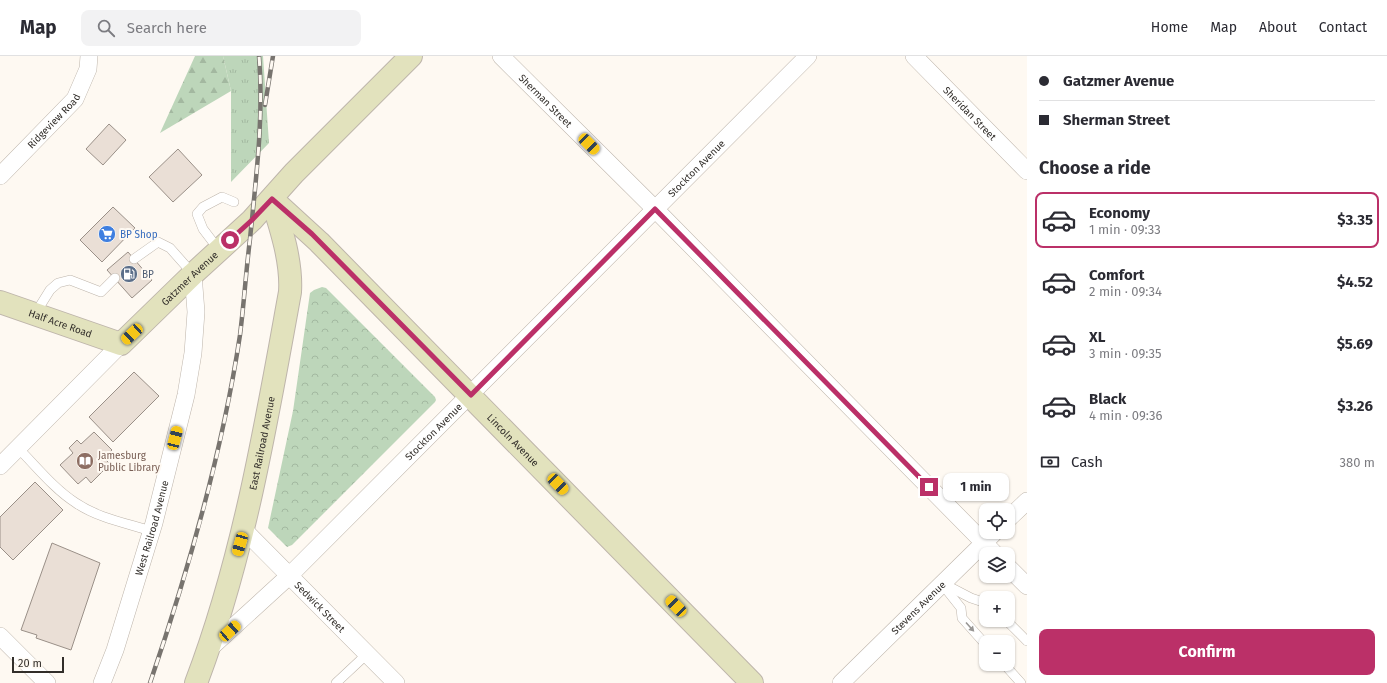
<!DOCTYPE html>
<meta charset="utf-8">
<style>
:root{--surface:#fff;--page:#f2f2f3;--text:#2b2b33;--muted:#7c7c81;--line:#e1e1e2;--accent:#bb3068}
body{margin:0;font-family:"Fira Sans",sans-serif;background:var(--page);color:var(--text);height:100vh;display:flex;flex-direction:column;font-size:15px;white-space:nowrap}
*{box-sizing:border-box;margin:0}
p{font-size:13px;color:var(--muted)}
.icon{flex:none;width:22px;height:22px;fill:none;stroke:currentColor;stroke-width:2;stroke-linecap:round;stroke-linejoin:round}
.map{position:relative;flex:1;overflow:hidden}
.sheet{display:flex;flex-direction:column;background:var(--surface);width:360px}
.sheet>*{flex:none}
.hud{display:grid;align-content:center;height:88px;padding:0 12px;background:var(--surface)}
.tools{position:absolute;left:979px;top:447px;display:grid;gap:8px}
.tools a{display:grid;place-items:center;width:36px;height:36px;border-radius:8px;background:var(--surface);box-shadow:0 1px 3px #0004;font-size:20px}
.scale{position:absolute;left:12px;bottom:10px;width:52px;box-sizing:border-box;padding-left:4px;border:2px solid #322e2a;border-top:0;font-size:11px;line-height:14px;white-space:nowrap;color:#322e2a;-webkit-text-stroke:3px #fef9f2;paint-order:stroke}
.end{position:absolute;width:18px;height:18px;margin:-9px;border:5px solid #bb3068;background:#fff;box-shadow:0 0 0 2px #fff}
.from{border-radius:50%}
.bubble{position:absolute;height:28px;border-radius:8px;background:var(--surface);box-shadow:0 1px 3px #0004;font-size:13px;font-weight:700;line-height:28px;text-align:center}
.car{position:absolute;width:12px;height:24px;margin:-12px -6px;border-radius:5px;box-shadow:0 0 3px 1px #0007;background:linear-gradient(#f5c518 24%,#345 0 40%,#f5c518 0 76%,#345 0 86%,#f5c518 0)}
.hud b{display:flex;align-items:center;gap:14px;height:38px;font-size:15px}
.hud b+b{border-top:1px solid var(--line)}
.hud i{width:10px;height:10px;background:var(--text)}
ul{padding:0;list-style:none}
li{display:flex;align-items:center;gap:12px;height:56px;margin:0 8px 6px;padding:0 4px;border:2px solid transparent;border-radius:8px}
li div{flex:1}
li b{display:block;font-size:15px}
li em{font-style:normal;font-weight:700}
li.current{border-color:var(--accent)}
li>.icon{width:36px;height:36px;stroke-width:1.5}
h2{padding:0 12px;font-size:18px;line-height:48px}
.pay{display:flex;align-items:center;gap:10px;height:44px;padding:0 12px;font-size:15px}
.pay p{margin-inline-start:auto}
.primary-button{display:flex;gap:8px;margin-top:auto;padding:8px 12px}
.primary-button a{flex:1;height:46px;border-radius:8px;background:var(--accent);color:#fff;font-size:16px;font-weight:700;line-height:46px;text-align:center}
header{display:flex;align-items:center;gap:24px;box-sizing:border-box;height:56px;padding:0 20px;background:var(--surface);border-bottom:1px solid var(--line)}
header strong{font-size:19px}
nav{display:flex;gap:22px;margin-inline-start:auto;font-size:14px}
.search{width:280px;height:36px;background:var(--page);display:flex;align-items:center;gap:10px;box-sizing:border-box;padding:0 14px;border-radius:8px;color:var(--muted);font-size:15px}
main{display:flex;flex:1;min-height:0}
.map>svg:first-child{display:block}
</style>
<header>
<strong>Map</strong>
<div class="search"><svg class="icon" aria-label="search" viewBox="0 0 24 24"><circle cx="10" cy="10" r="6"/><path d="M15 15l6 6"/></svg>Search here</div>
<nav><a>Home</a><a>Map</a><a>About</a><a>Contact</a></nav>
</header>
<main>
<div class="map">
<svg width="1027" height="627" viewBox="0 0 1027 627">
<defs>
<pattern id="grass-tufts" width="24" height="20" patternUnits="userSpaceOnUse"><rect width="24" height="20" fill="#bdd6ba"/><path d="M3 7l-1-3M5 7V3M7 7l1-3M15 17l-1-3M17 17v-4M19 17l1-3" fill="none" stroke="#a3b8a0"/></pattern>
<pattern id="forest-firs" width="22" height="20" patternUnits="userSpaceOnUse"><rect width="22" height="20" fill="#bdd6ba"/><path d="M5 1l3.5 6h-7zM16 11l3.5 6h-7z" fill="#a3b8a0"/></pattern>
<pattern id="park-crowns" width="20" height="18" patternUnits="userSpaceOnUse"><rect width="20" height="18" fill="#bdd6ba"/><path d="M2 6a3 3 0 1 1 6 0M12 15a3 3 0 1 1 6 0" fill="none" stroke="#a3b8a0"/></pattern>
</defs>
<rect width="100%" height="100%" fill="#fef9f2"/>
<polygon fill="url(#grass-tufts)" points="223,0 263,0 269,87 231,126 231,35"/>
<polygon fill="url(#forest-firs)" points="195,0 223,0 231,35 160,77"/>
<polygon fill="url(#park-crowns)" points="322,231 326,232 435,341 436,344 435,346 292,489 287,491 268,472 293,355 310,237 314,234"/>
<g fill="#eadfd6" stroke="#9a9088">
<polygon points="109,68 126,84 103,109 86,93"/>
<polygon points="178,93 202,119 173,146 149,121"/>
<polygon points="113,151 135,172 102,206 80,184"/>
<polygon points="128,196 152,224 132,242 107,214"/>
<polygon points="134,316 159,340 113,386 89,361"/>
<polygon points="94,376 112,394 104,402 110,408 91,427 86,421 78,428 60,409 73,397 69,392 77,384 81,388"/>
<polygon points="35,426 63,454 13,504 0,491 0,461"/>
<polygon points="52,487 100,507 71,594 36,582 37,579 21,574"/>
</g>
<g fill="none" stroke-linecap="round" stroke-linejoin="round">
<defs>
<g id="lane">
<polyline points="219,194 203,173 197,158 203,151 222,141 234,146"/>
<polyline points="134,203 158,186 170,192 193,218"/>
<polyline points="35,258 50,234 58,227 70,224 101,236 115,222"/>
<path d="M 18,392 C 36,410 54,433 76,447 C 98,462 126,467 151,475"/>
<polyline points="942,528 961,552 962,562 986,589"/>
<polyline points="946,529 971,542 986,547"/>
<polyline points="1006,564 1027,585"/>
<polyline points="1004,608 1021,627"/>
<polyline points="336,627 367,598"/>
</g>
<g id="street">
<path id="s1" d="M 501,0 L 655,153 L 995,498"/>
<path id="s2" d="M 914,0 L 1027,115"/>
<path id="s3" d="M 0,120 L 75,43 L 88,13 L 89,0"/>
<polyline points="0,410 121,288"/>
<polyline points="1008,463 1027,445"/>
<path id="s4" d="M 244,474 L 396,627"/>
<polyline points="1008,511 1027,530"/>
<polyline points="0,580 47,627"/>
<path id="s5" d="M 208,594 L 289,520 L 808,0"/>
<path id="s6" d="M 102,627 L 115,594 L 154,467 L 186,339 L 193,297 L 196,256 L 193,218"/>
<path id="s7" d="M 841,627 L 995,476"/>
</g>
<g id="secondary">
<path id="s8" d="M 272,143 L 319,186 L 752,627"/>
<path id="s9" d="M 0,246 L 121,288 L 193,218 L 252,164 L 294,117 L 411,0"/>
<path id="s10" d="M 196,627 C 244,501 266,368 290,236 C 292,206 281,172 272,144"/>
</g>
</defs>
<use href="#lane" stroke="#beb5ab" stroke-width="10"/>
<use href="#street" stroke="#beb5ab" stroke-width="18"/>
<use href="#secondary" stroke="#beb5ab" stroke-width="24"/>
<use href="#lane" stroke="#fff" stroke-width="9"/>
<use href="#street" stroke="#fff" stroke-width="17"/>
<use href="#secondary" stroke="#e2e2bd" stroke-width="22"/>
<defs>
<g id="rail">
<polyline points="265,49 273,0"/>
<path d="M 150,627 C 189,513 222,398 240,279 C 244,247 246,215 250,183 C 256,122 264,61 259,0"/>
</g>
</defs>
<use href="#rail" stroke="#78746f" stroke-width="4.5"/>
<use href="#rail" stroke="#fef9f2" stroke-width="3" stroke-dasharray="9" stroke-linecap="butt"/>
</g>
<defs><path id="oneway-solid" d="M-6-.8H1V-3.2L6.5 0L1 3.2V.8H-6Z"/></defs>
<use fill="#989694" href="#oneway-solid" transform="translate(970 571) rotate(48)"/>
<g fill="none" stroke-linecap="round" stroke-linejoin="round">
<polyline stroke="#bb3068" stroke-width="5" points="230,184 252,164 272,143 312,178 471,339 655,153 929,431"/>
</g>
<defs>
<symbol id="supermarket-disc" viewBox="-11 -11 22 22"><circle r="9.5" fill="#3f7fe0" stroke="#fef9f2"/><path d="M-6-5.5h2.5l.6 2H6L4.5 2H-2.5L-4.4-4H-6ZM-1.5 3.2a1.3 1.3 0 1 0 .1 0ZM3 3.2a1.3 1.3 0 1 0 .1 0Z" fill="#fff"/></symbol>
<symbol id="fuel-disc" viewBox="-11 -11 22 22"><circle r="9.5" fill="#5c6f8a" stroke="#fef9f2"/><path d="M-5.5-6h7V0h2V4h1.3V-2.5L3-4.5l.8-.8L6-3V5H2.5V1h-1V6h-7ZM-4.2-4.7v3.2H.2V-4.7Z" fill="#fff"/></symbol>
<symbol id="library-disc" viewBox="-11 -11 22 22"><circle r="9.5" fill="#8d6e63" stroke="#fef9f2"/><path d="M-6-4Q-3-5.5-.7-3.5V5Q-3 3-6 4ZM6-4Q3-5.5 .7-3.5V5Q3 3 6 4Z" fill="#fff"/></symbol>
</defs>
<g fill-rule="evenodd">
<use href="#supermarket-disc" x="97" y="168" width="20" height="20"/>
<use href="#fuel-disc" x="119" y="208" width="20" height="20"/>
<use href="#library-disc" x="75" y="395" width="20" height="20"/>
</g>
<g text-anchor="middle" stroke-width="4" stroke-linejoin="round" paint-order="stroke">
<g font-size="10" fill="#322e2a" stroke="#fef9f2">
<text dy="4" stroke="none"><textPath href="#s1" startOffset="63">Sherman Street</textPath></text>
<text dy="4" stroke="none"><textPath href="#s2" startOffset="80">Sheridan Street</textPath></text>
<text dy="4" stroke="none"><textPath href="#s3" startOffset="77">Ridgeview Road</textPath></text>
<text dy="4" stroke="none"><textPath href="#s5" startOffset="686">Stockton Avenue</textPath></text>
<text dy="4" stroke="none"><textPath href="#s9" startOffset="223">Gatzmer Avenue</textPath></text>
<text dy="4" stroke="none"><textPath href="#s9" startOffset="64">Half Acre Road</textPath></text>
<text dy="4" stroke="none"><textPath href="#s5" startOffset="314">Stockton Avenue</textPath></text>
<text dy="4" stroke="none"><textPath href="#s8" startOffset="341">Lincoln Avenue</textPath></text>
<text dy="4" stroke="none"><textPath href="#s10" startOffset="249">East Railroad Avenue</textPath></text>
<text dy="4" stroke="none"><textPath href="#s6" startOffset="163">West Railroad Avenue</textPath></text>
<text dy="4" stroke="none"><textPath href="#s4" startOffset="108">Sedwick Street</textPath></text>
<text dy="4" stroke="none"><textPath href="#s7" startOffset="108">Stevens Avenue</textPath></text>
</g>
<g font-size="10" fill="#366cbe" stroke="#fef9f2" text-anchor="start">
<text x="120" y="182">BP Shop</text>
</g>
<g font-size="10" fill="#4e5e75" stroke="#fef9f2" text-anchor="start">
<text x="142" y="222">BP</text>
</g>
<g font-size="10" fill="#785e54" stroke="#fef9f2" text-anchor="start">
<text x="98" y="403">Jamesburg<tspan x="98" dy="12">Public Library</tspan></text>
</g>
</g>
</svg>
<div class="tools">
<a><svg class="icon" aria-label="locate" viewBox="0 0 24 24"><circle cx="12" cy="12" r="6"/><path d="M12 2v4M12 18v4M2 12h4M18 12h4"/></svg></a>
<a><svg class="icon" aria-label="layers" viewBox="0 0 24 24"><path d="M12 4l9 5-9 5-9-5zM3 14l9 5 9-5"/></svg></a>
<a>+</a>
<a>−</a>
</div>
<div class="scale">20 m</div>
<i class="end from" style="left:230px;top:184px"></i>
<i class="end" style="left:929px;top:431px"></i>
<div class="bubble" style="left:943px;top:417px;width:66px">1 min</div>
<i class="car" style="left:589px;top:88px;rotate:135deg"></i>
<i class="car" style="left:132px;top:278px;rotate:227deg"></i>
<i class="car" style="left:175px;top:382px;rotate:14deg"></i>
<i class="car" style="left:558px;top:428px;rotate:136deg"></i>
<i class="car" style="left:240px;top:488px;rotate:196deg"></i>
<i class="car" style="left:676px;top:550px;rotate:316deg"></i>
<i class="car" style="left:230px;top:575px;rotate:48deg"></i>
</div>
<section class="sheet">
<div class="hud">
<b><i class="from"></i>Gatzmer Avenue</b>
<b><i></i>Sherman Street</b>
</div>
<h2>Choose a ride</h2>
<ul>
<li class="current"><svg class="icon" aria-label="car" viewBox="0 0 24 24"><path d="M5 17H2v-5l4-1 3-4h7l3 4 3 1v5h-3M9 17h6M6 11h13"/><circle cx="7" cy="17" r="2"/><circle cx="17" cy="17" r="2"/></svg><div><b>Economy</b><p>1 min · 09:33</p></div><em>$3.35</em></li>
<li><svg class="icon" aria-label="car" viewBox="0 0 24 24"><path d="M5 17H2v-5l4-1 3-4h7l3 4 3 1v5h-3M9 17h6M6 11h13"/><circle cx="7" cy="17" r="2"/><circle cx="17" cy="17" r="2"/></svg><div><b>Comfort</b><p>2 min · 09:34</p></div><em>$4.52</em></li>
<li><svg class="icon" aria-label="car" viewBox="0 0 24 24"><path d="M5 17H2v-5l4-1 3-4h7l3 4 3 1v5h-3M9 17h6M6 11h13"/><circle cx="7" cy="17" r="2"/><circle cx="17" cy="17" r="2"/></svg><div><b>XL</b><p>3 min · 09:35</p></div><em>$5.69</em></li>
<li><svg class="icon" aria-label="car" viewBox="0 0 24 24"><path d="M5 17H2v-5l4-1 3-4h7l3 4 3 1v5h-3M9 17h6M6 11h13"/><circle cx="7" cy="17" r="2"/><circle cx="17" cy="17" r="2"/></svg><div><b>Black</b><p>4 min · 09:36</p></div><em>$3.26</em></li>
</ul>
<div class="pay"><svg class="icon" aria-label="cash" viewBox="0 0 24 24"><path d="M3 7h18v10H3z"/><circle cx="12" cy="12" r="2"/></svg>Cash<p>380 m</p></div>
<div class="primary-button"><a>Confirm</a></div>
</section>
</main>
